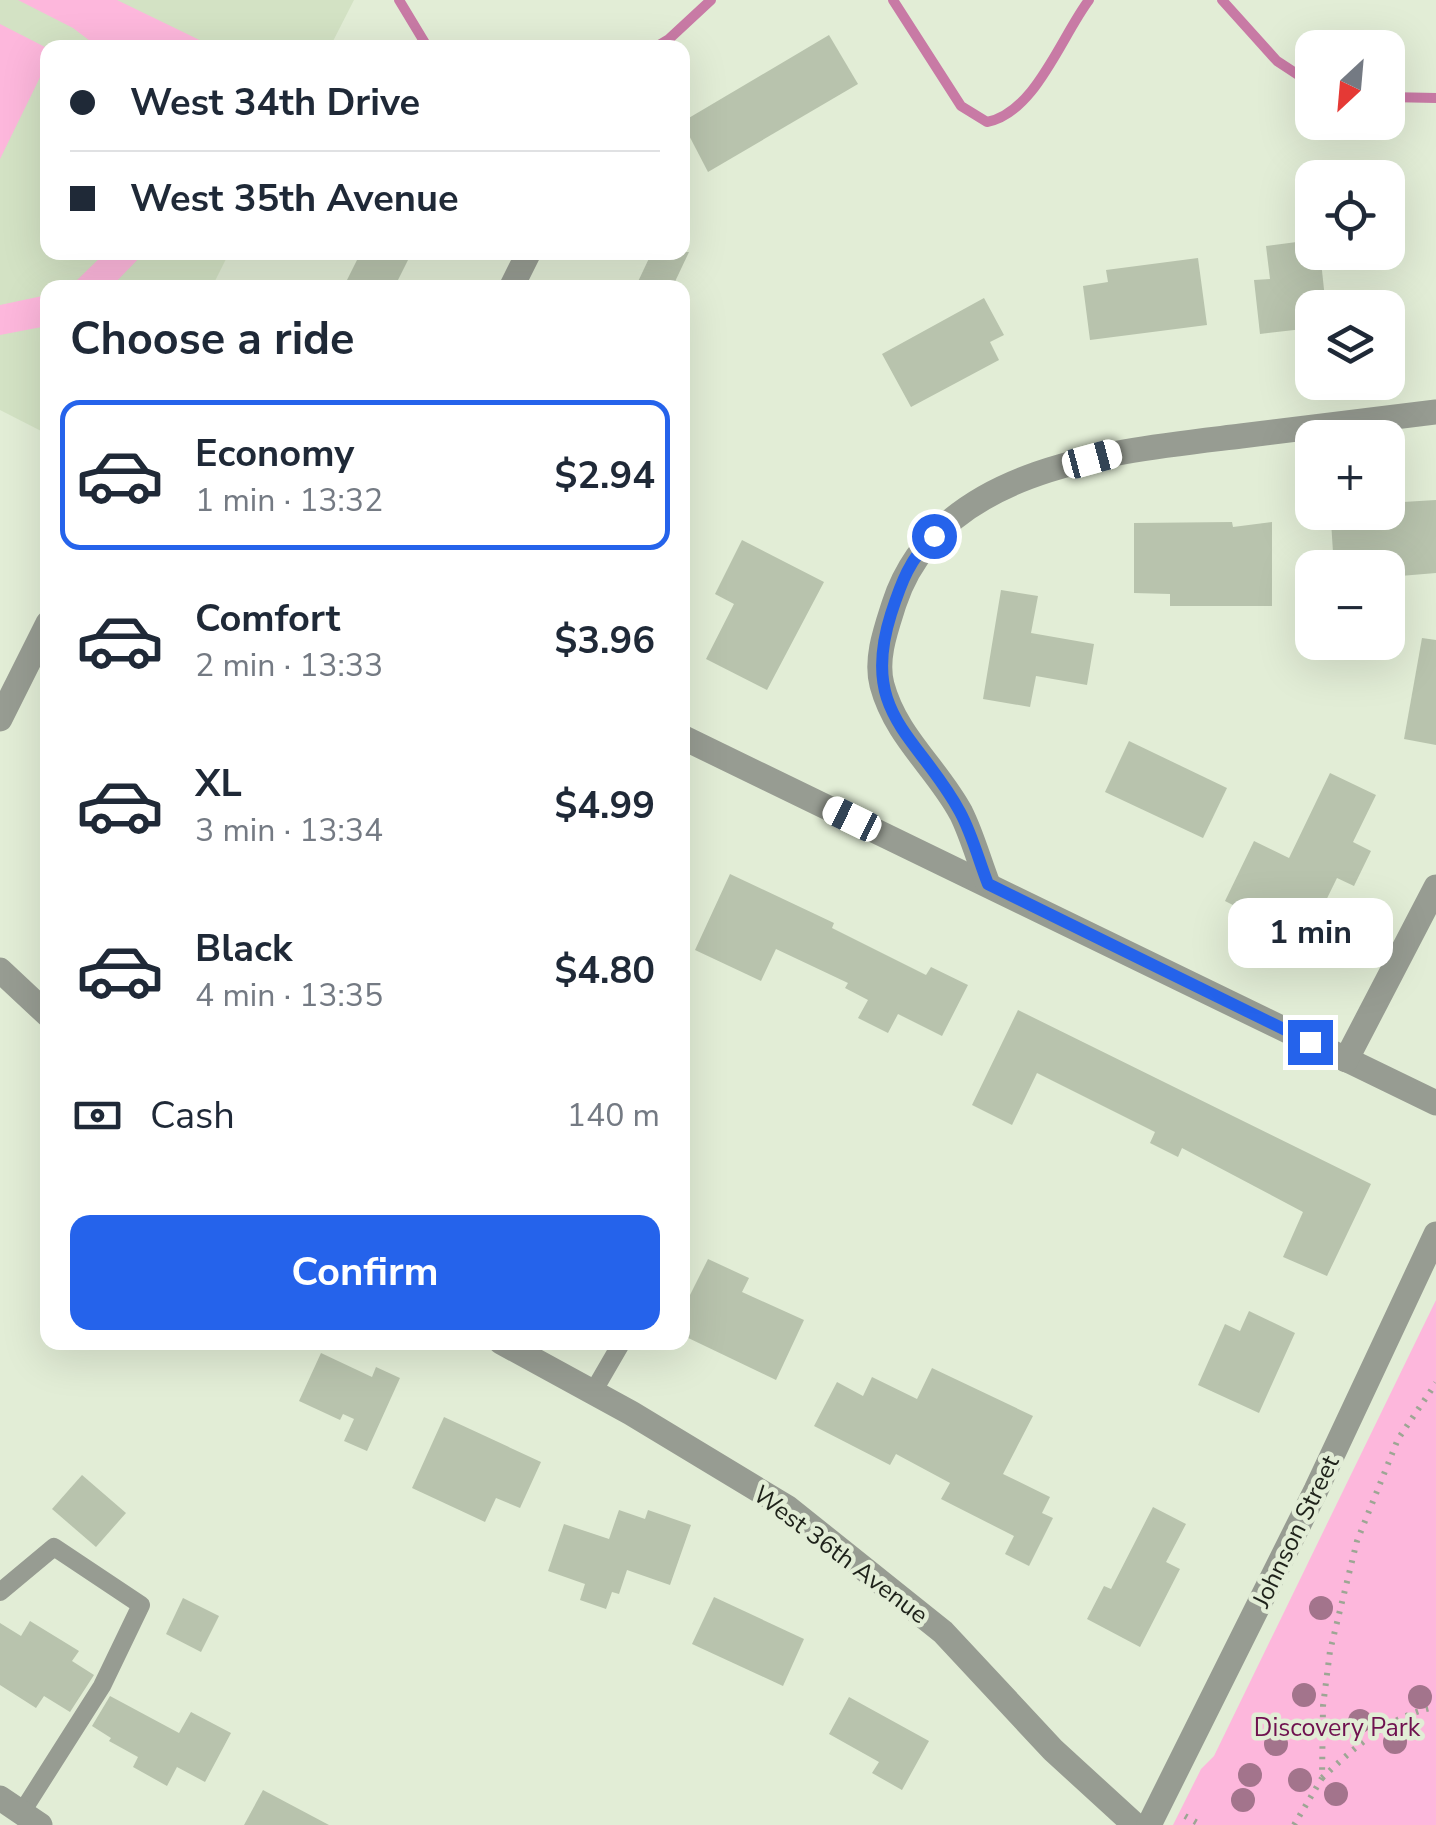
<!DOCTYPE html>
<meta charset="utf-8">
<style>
:root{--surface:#fff;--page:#f2f2f3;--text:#1f2937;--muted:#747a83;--line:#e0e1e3;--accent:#2563eb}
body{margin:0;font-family:"Nunito Sans",sans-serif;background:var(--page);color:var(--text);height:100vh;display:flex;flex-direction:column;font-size:38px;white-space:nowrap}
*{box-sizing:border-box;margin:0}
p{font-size:32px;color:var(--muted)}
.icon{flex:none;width:55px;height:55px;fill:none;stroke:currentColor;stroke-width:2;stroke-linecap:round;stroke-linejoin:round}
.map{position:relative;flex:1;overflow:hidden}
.sheet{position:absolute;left:40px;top:280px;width:650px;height:1070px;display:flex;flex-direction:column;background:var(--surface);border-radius:20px;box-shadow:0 10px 40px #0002}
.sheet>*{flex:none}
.hud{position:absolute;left:40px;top:40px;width:650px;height:220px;border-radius:20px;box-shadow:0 10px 40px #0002;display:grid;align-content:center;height:220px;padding:0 30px;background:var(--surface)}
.needle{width:65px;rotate:206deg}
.buttons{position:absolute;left:1295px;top:30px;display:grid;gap:20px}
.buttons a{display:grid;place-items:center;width:110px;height:110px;border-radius:20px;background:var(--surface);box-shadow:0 10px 40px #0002;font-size:50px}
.end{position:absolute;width:45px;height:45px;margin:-22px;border:12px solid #2563eb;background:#fff;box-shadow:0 0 0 5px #fff}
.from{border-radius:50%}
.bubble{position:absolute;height:70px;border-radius:20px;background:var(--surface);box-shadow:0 10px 40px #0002;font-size:32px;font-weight:700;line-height:70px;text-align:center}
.car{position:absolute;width:30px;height:60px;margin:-30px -15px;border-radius:12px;box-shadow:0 0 8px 2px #0007;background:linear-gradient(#fff 24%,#345 0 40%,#fff 0 76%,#345 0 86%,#fff 0)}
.hud b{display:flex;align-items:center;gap:35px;height:95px;font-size:38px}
.hud b+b{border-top:2px solid var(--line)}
.hud i{width:25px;height:25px;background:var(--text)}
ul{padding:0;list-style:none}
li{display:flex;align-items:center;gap:30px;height:150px;margin:0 20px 15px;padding:0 10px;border:5px solid transparent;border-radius:20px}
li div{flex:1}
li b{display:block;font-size:38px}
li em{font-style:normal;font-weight:700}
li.on{border-color:var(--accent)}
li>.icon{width:90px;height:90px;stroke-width:1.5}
h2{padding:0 30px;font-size:45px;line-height:120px}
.pay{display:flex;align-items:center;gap:25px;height:110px;padding:0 30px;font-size:38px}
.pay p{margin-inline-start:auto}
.button{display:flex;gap:20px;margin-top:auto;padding:20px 30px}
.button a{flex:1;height:115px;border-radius:20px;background:var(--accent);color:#fff;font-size:40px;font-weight:700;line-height:115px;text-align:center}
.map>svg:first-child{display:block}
</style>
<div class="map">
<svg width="1436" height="1825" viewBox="0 0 1436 1825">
<rect width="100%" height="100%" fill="#e2edd6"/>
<polygon fill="#d3e2c4" points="0,0 354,0 330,47 48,48 48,252 229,253 212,287 48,288 47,434 0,410"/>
<g fill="#fdb7dc">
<polygon points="18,0 117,0 214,47 98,47 73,28"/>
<polygon points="0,24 47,48 48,61 0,159"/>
<polygon points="106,252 144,253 111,287 64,287 75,282"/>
<polygon points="47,295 47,326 0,335 0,305"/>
<polygon points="1436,1300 1436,1825 1173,1825 1201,1769 1214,1756"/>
</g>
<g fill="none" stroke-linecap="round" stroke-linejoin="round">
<g stroke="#c87aa5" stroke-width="10">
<polyline points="399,0 428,48"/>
<path d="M 893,0 L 961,106 L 987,122 C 1035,113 1061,37 1089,0"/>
<polyline points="1222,0 1277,61 1312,84"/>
<polyline points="654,48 669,39 711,0"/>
<polyline points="1388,97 1436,98"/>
</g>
</g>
<g fill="#b8c3ad">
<polygon points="829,35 858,84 708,172 682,122"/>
<polygon points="1312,240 1312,252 1320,252 1326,308 1312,308 1312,328 1260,334 1254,280 1270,279 1266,246"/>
<polygon points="361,252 412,252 394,288 343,288"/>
<polygon points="652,252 689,252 672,288 635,288"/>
<polygon points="1198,258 1207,325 1090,340 1083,286 1108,282 1106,270"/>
<polygon points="984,298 1004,335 990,342 999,360 911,407 882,354"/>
<polygon points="1436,500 1436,573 1388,577 1388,568 1334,568 1331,521 1404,517 1403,502"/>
<polygon points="1232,522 1233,527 1272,522 1272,606 1170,606 1170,594 1134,593 1134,523"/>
<polygon points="742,540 824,582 767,690 706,659 734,604 715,594"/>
<polygon points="1001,590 1038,596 1031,633 1094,644 1087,685 1036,676 1030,707 983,699"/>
<polygon points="1422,638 1436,640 1436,745 1404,739"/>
<polygon points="1129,741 1227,788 1203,838 1105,792"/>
<polygon points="1330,773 1376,795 1353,842 1371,851 1354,886 1337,878 1313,927 1279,911 1272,925 1225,901 1254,841 1289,858"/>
<polygon points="730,874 834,923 832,928 926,975 931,967 968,985 942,1036 898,1014 888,1033 858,1018 868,1000 845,988 848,983 776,949 761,981 695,950"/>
<polygon points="1018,1010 1371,1184 1327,1276 1283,1257 1303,1212 1182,1148 1178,1157 1150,1143 1155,1132 1037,1073 1012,1125 972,1105"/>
<polygon points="708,1259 749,1278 742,1292 804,1320 776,1380 682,1335 682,1311"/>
<polygon points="1249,1311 1295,1333 1259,1413 1198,1385 1225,1324 1240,1331"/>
<polygon points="321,1353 372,1377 376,1367 400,1378 367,1451 344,1441 354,1419 343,1414 340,1420 299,1401"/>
<polygon points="932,1368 1033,1416 1003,1474 1050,1497 1042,1513 1053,1518 1029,1566 1005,1554 1014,1536 941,1499 950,1483 896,1454 890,1465 814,1426 837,1382 863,1396 872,1377 917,1399"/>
<polygon points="444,1417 541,1462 520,1508 496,1498 485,1522 412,1488"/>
<polygon points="82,1475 126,1513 96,1547 52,1509"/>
<polygon points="1153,1507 1186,1524 1166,1562 1180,1569 1140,1647 1087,1619 1104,1586 1111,1589"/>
<polygon points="619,1510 645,1519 648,1510 691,1525 670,1585 627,1570 619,1594 612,1592 606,1609 580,1600 585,1584 548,1571 564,1524 609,1539"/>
<polygon points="714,1597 804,1639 783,1686 692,1644"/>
<polygon points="183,1598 219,1616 201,1652 166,1634"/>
<polygon points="30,1621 79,1651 72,1661 94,1675 70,1712 44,1696 36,1708 0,1685 0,1623 21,1636"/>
<polygon points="110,1696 179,1733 191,1712 231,1733 205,1782 177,1767 167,1786 133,1767 138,1757 109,1741 111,1738 92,1726"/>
<polygon points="849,1697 929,1741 902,1790 872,1773 879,1762 829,1734"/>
<polygon points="263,1790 329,1825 244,1825"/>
</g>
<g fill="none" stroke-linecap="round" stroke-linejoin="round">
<g stroke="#9da694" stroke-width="6" stroke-dasharray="2.5 8" stroke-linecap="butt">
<path d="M 1322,1778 C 1355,1747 1390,1715 1436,1707"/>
<polyline points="1185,1816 1201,1825"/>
<polyline points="1294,1825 1322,1778 1323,1706 1330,1651 1357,1541 1398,1439 1436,1383"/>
</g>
<g stroke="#979c92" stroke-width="18">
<polyline points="593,1392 622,1342"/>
<polyline points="0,1592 54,1547 141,1605 102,1686 22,1812"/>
</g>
<g stroke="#979c92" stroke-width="25">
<polyline points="511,288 529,252"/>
<polyline points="0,719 48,623"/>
<polyline points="682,737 1436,1103"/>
<path d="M 988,884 C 979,861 972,835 961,813 C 937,768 896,737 882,685 C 875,659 886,629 894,604 C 939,465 1118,451 1241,436 C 1306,428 1371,420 1436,412"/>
<polyline points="0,970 48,1015"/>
<polyline points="1346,1060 1436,887"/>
<polyline points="501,1342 631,1413 788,1508 943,1632 1053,1750 1135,1825"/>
<polyline points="0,1798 40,1825"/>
<polyline points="1149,1825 1316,1490 1436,1234"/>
</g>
</g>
<g fill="#a3748c">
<circle cx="1321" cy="1608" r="12"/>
<circle cx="1304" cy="1695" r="12"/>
<circle cx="1420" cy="1697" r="12"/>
<circle cx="1360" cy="1721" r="12"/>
<circle cx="1395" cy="1742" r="12"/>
<circle cx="1276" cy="1744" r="12"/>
<circle cx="1250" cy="1775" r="12"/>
<circle cx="1300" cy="1780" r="12"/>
<circle cx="1336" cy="1794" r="12"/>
<circle cx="1243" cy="1800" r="12"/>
</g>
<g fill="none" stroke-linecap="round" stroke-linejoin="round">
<path stroke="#2563eb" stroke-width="12" d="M 934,536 C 910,558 901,583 891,614 C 859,715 919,736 960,812 C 972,834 979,861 988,884 L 1310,1042"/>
</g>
<g text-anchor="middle" stroke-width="9" stroke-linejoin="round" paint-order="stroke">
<g font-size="25" fill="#1e221a" stroke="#e2edd6">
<text transform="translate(1295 1531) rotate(-64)" y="9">Johnson Street</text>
<text transform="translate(841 1554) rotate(37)" y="9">West 36th Avenue</text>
</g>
<g font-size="25" fill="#6f114f" stroke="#e2edd6">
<text x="1337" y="1736">Discovery Park</text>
</g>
</g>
</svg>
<div class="buttons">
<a><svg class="needle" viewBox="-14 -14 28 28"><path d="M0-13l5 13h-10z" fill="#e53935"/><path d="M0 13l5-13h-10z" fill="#747a83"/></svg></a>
<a><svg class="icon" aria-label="locate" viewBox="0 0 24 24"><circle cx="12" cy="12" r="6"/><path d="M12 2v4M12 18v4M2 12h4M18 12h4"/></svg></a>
<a><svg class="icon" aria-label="layers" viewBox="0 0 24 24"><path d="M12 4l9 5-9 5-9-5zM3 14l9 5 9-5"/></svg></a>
<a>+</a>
<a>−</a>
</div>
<i class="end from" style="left:934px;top:536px"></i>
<i class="end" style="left:1310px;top:1042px"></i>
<div class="bubble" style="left:1228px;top:898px;width:165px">1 min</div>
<i class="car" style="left:1092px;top:459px;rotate:75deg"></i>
<i class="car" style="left:852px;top:819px;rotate:296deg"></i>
<div class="hud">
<b><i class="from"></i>West 34th Drive</b>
<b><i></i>West 35th Avenue</b>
</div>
<section class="sheet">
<h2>Choose a ride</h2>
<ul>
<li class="on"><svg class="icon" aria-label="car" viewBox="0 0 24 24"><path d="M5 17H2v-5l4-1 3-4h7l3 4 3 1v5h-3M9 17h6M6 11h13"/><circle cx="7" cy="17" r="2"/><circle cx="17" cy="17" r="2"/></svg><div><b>Economy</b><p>1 min · 13:32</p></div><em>$2.94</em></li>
<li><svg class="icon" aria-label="car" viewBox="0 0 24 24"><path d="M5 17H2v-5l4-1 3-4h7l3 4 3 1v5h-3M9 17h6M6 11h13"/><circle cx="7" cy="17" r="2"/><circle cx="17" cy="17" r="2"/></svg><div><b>Comfort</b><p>2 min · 13:33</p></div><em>$3.96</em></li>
<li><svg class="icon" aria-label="car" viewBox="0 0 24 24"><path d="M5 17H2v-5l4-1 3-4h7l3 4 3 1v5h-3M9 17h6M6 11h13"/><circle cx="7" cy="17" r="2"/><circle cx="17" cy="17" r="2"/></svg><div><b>XL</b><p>3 min · 13:34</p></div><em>$4.99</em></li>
<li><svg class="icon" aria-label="car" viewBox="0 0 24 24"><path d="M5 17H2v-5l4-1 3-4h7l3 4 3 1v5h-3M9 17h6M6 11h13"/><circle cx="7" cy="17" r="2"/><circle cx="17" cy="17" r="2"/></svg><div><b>Black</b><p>4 min · 13:35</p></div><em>$4.80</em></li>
</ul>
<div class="pay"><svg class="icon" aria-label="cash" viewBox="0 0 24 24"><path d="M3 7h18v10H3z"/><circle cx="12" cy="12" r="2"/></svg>Cash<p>140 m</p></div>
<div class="button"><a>Confirm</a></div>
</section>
</div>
